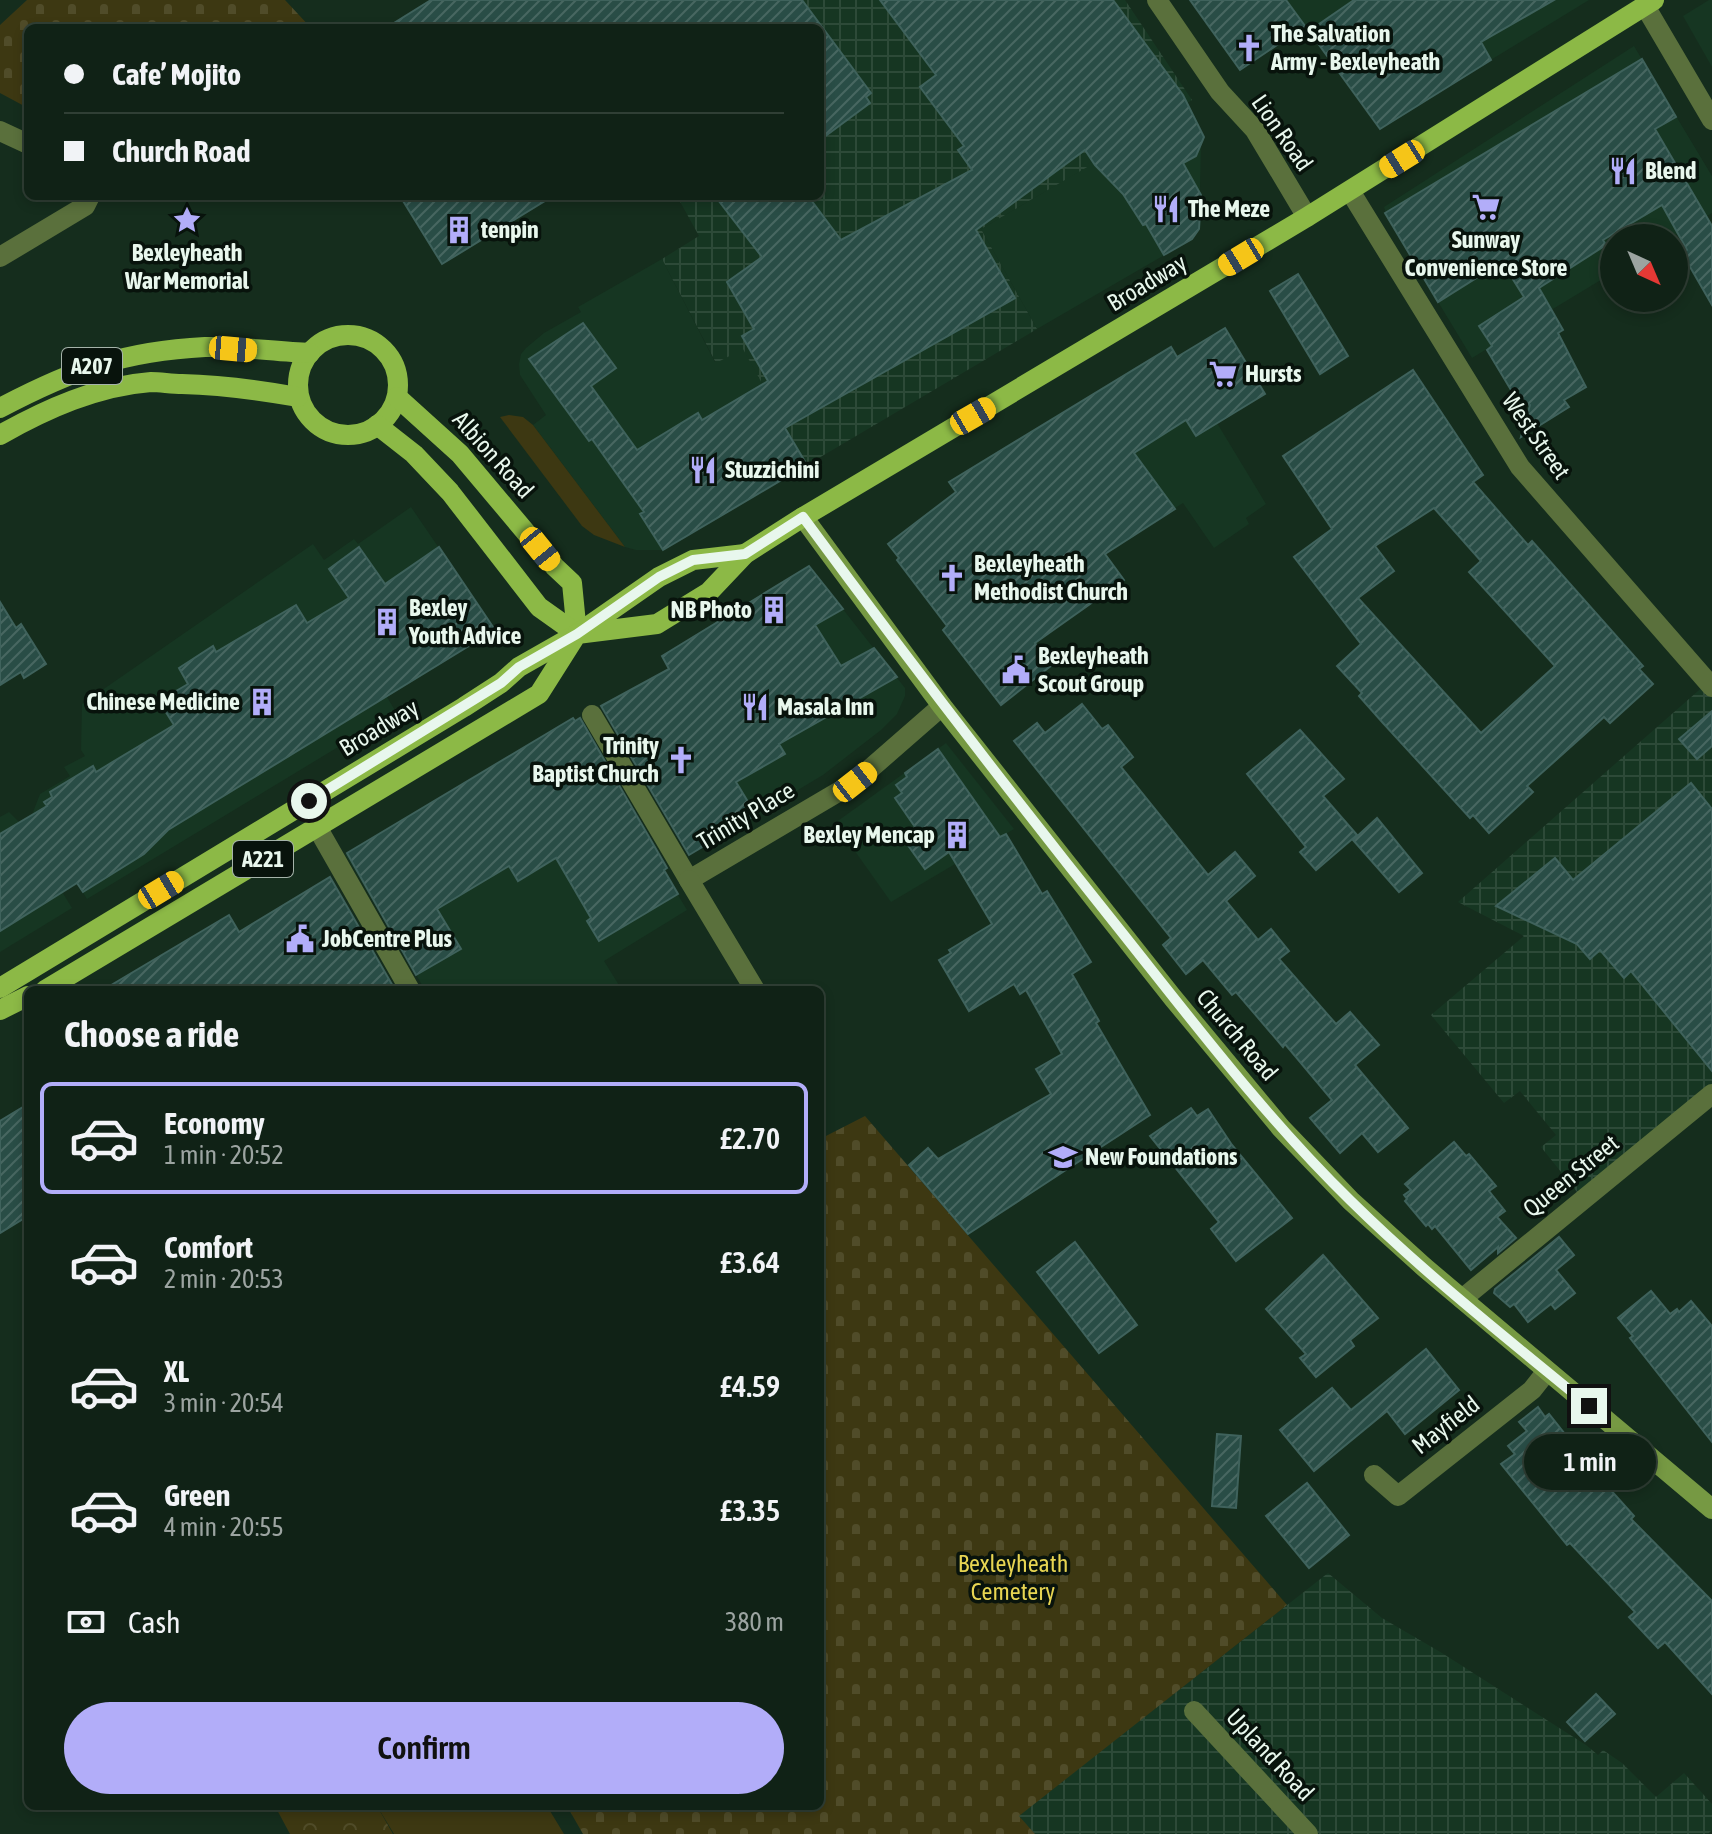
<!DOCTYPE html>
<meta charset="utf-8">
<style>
:root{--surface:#102216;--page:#1e2f23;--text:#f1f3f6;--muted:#9ca4a1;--line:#303f35;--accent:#b2adf9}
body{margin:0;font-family:"Asap Condensed",sans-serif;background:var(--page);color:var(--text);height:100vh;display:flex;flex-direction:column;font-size:30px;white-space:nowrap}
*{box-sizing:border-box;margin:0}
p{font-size:26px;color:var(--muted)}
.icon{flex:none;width:44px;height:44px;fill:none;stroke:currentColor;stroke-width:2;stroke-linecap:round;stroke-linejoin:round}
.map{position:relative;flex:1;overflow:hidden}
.sheet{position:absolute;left:24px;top:986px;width:800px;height:824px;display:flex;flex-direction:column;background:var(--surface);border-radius:12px;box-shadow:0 4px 12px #0003,0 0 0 2px var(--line)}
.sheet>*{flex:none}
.top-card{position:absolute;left:24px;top:24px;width:800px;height:176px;border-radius:12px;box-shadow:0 4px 12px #0003,0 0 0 2px var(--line);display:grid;align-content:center;height:176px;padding:0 40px;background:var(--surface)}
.needle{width:52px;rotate:136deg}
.tools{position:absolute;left:1600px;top:224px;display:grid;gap:16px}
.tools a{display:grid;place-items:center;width:88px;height:88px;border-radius:50%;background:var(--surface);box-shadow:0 4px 12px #0003,0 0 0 2px var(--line);font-size:40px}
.end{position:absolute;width:36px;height:36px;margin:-18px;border:10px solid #e8f7ed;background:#111;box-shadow:0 0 0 4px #111}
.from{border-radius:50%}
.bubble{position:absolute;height:56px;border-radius:28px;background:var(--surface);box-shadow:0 4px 12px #0003,0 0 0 2px var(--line);font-size:26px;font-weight:600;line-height:56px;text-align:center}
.car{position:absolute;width:24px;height:48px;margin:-24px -12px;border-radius:10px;box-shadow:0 0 6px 2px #0007;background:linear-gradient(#f5c518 24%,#345 0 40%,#f5c518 0 76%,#345 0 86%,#f5c518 0)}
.top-card b{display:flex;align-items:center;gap:28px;height:76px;font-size:30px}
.top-card b+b{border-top:2px solid var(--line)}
.top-card i{width:20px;height:20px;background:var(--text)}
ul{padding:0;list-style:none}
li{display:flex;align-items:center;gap:24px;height:112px;margin:0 16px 12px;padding:0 24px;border:4px solid transparent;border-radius:12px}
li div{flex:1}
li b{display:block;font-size:30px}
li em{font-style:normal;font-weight:600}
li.selected{border-color:var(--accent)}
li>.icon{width:72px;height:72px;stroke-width:1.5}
h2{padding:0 40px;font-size:36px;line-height:96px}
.pay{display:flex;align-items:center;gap:20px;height:88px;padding:0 40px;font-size:30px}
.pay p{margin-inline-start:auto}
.action{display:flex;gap:16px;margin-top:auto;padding:16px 40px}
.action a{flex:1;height:92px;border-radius:48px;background:var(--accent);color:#111;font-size:32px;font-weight:600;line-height:92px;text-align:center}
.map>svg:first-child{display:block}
</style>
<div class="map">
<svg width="1712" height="1834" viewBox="0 0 1712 1834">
<defs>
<pattern id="industrial-grid" width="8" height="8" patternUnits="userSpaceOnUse" patternTransform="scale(2)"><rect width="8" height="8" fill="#163622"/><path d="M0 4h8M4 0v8" fill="none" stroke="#2d4a38"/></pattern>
<pattern id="cemetery-stones" width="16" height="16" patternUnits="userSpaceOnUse" patternTransform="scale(2)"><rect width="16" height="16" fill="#3d3812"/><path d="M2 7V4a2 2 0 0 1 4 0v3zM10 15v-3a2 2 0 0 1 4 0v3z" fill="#504c29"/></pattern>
<pattern id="park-crowns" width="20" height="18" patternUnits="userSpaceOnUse" patternTransform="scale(2)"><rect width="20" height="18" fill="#3d3812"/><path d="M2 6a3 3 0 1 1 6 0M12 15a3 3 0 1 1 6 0" fill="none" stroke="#504c29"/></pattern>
<pattern id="building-hatch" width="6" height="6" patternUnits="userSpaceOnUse" patternTransform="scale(2)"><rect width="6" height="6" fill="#294d46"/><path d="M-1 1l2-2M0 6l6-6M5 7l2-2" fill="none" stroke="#486761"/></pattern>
</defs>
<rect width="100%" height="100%" fill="#152d1d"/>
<g fill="#163622">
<polygon points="1286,0 1589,0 1453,83 1331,61"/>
<polygon points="1709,0 1712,0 1712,67 1683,16"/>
<polygon points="1634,46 1712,176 1712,213 1670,238 1614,238 1614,272 1472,358 1388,219 1384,207"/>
<polygon points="1187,104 1204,137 1201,145 1199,229 1192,239 1037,329 981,229 1088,166 1087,164"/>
<polygon points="662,259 715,362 743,348 807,465 663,550 636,550 625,547 533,425 546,415 520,375 519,364 521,354 526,348 544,333 581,312 578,307"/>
<polygon points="1171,347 1266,504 1246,518 1249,524 1214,548 1183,503 1105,553 1124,580 1056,628 949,482"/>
<polygon points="411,507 495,630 387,697 396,712 87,899 33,812 40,794 70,776 64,767 85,756 81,750 82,704 313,544 324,560 354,539 358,544"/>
<polygon points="809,566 905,688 905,696 897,714 881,730 823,775 756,815 662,656"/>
<polygon points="573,718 687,910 604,961 622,990 425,990 345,854"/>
<polygon points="946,743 1014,829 891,902 835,823"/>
<polygon points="9,812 19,822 72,908 0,952 0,817"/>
</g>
<g fill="url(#industrial-grid)">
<polygon points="576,0 1125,0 1192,100 1092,161 1088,164 1089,166 981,229 1037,329 807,465 743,349 716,363 662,259 699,236 677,196 820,196 820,28"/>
<polygon points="1706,684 1712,690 1712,1087 1581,1197 1541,1147 1556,1135 1520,1091 1504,1103 1431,1015 1524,936 1458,902"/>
<polygon points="1328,1573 1382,1618 1442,1653 1586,1745 1598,1755 1603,1750 1622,1763 1656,1797 1684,1773 1712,1804 1712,1830 1708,1834 1035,1834 1018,1816"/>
</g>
<g fill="#3d3812">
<polygon points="509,415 523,417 533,425 625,547 594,535 582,526 500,417"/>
<polygon points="377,1806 547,1806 564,1834 394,1834"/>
</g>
<g fill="url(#cemetery-stones)">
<polygon points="27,0 285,0 311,28 28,28 28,108 0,93 0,25"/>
<polygon points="865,1116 1287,1605 1019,1816 1035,1834 583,1834 567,1806 820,1806 820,1136 822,1138"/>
</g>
<polygon fill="url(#park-crowns)" points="275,1806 377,1806 393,1834 290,1834"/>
<g fill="url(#building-hatch)" stroke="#3f625c" stroke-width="2" fill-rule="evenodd">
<polygon points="431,0 802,0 871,93 866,97 870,103 820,140 820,28 386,28"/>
<polygon points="880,0 1113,0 1183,95 1204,137 1196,156 1183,163 1201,195 1199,229 1192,239 1164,255 1146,224 1143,225 1123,194 1095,165 1085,150 976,230 1015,298 785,428 807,465 663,550 640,514 644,512 592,439 589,441 529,359 583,323 616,368 591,386 637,450 698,413 702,420 768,381 742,336 754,329 727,282 762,257 715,196 808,196 841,240 972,170 958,150 964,146 920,87 936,75"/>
<polygon points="1190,0 1286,0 1305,26 1240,70"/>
<polygon points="1354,0 1554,0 1481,42 1491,60 1380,129 1309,31"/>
<polygon points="1642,59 1676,117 1655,129 1712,226 1712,305 1682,253 1687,250 1662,205 1603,240 1606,245 1539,288 1563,330 1558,333 1586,387 1564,400 1569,407 1521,437 1530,405 1517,400 1487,350 1492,346 1479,326 1524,297 1502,262 1438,302 1385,213"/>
<polygon points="400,196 553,196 442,264"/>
<polygon points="1298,274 1348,356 1320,374 1270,291"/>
<polygon points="1225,328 1265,394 1196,436 1186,420 1134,453 1175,509 1105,554 1124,580 1035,643 1052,665 1001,705 943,630 947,626 897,560 899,558 888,544 956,492 949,482 1171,347 1177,357"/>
<path d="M 1413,370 L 1483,475 L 1473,482 L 1528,545 L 1532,541 L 1643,666 L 1639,669 L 1653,684 L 1610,723 L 1604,717 L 1527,786 L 1533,792 L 1489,833 L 1473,815 L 1470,818 L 1383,723 L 1359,696 L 1362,693 L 1337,666 L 1361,644 L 1294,557 L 1332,529 L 1283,456 ZM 1434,508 L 1481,561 L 1469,572 L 1555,666 L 1481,733 L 1358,598 L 1394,571 L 1375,546 Z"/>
<polygon points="359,547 385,584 439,547 495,630 168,830 144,854 83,892 77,883 0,931 0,834 47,806 44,802 52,797 50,792 93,766 96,772 174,725 159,701 188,684 179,668 213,646 216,652 296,605 307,623 349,598 329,569"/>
<polygon points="809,566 843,609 815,625 841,666 874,648 897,677 779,744 785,754 736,782 756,815 689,855 601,706 669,669 662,656"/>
<polygon points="0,602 16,628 21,624 46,664 24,678 21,672 0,685"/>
<polygon points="1082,704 1102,729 1108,725 1133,757 1121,767 1208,875 1235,852 1255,876 1226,901 1258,940 1271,929 1289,951 1279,959 1336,1024 1350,1012 1379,1045 1355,1065 1408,1128 1378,1152 1362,1133 1340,1153 1310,1118 1332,1100 1285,1044 1283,1047 1236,992 1232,995 1203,960 1186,974 1163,945 1171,938 1014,741 1037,723 1045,733"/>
<polygon points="1712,711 1712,746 1697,759 1679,739"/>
<polygon points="573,718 575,721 580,718 667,868 664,870 678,894 599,941 587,921 591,918 556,858 518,881 509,866 437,909 461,949 416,975 347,853"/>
<polygon points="1300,730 1344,779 1323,796 1357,835 1316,870 1300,852 1306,847 1247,774"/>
<polygon points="938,749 1000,837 1006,834 1042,894 1047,891 1091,962 1072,974 1099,1021 1096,1023 1150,1115 968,1234 909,1165 928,1148 938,1159 1051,1094 1036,1069 1062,1054 1026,990 1020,994 1014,984 969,1011 939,960 951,953 949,950 992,924 949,852 925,869 902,837 915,827 895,798 902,793 896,785 907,777 905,773"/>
<polygon points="1691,783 1712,809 1712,1071 1631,971 1624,978 1600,950 1590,959 1577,944 1496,906 1555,858 1573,880"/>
<polygon points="1377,818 1422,873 1399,892 1353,840"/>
<polygon points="330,877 394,988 391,990 103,990 229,915 239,932"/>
<polygon points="28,1104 28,1216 0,1233 0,1121"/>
<polygon points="1191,1108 1197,1116 1208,1109 1232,1145 1292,1218 1236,1261 1211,1229 1219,1222 1150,1136"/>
<polygon points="1454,1142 1466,1156 1469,1154 1496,1186 1489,1191 1505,1211 1497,1217 1516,1238 1498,1253 1498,1247 1471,1270 1435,1226 1432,1229 1428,1224 1426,1226 1405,1201 1407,1199 1404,1195 1411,1190 1405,1184"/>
<polygon points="1559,1237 1574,1255 1556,1270 1575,1293 1555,1309 1551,1304 1528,1322 1514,1304 1510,1307 1494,1293 1495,1289"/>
<polygon points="1075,1242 1137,1325 1099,1353 1037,1272"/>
<polygon points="1323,1255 1378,1318 1350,1340 1354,1346 1316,1377 1300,1358 1306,1354 1266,1309"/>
<polygon points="1651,1291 1670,1314 1677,1309 1679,1312 1691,1301 1712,1326 1712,1442 1630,1338 1633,1336 1618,1318"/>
<polygon points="1426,1349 1459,1390 1405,1434 1387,1411 1314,1471 1280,1430 1332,1388 1351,1410"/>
<polygon points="1538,1407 1545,1417 1549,1414 1599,1477 1634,1516 1631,1519 1712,1601 1712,1694 1665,1642 1658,1648 1629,1617 1635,1612 1570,1543 1567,1545 1501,1464 1515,1454 1508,1446 1527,1431 1519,1422"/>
<polygon points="1217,1434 1241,1436 1236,1508 1212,1506"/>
<polygon points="1307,1483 1349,1535 1309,1568 1266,1516"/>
<polygon points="1596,1694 1615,1714 1585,1741 1567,1722"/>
</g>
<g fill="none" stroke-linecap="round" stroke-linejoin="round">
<g stroke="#5a703c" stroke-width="20">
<polyline points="1157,0 1220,92 1255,130 1307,217"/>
<polyline points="1645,6 1712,120"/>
<polyline points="0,131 28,144"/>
<polyline points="1350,191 1520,467 1712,687"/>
<polyline points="0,257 85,206 90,196"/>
<polyline points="592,715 689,880 855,782 942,706"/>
<polyline points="317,827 410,990"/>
<polyline points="689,880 755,990"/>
<polyline points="1462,1299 1712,1094"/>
<polyline points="1374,1475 1398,1496 1532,1390 1547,1371"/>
<polyline points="1194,1711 1308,1834"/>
</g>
<polyline stroke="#769943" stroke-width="20" points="803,517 942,706 1173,998 1281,1128 1351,1201 1424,1267 1712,1509"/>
<g stroke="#8cb946" stroke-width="20">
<circle cx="348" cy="385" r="50"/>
<polyline points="397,397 460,454 555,567 572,583 577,634"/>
<path d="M 0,408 C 72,370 124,351 205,347 C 240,346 276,352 310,353"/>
<polyline points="377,425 414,454 450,492 539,607 577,634"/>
<path d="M 0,435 C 46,409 97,386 151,382 C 161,382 171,384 182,384 C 221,385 259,390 298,397"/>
<polyline points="0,988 464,707 501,683 519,667 577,634 659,577 693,560 745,554"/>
<polyline points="45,990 539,694 577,634 657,624 709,592 745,554 803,517 1307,217 1654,0"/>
<polyline points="0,1010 28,996"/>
</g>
</g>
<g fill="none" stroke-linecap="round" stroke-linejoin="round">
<path stroke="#e8f7ed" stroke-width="10" d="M 309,801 L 501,683 L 519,667 L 577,634 L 659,577 L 693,560 L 745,554 L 803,517 C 906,657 1011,794 1120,930 C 1194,1023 1266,1118 1351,1201 C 1425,1274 1509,1340 1589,1406"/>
</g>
<defs>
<symbol id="church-bare" viewBox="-9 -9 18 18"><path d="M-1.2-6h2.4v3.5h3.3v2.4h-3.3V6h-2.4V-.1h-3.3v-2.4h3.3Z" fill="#b2adf9" stroke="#08130c" stroke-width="2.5" paint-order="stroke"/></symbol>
<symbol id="restaurant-bare" viewBox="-9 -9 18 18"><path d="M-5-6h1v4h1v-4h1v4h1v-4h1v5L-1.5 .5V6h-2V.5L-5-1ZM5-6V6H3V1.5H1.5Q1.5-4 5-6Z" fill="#b2adf9" stroke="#08130c" stroke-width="2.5" paint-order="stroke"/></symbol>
<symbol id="supermarket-bare" viewBox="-9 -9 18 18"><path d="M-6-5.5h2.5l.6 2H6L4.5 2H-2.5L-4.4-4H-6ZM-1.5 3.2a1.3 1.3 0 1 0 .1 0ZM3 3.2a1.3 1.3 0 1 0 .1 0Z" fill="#b2adf9" stroke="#08130c" stroke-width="2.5" paint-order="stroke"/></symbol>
<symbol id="sight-bare" viewBox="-9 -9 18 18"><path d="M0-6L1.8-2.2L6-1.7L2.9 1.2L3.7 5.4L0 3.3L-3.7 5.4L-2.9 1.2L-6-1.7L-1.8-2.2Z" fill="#b2adf9" stroke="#08130c" stroke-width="2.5" paint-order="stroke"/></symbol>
<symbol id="building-bare" viewBox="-9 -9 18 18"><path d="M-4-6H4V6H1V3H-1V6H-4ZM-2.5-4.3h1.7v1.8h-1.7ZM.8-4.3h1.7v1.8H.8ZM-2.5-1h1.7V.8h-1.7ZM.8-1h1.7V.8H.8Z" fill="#b2adf9" stroke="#08130c" stroke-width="2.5" paint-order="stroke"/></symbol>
<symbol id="civic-bare" viewBox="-9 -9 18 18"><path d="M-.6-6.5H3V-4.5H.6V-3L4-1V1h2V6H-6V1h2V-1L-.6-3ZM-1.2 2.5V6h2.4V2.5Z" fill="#b2adf9" stroke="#08130c" stroke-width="2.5" paint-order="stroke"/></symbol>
<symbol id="school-bare" viewBox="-9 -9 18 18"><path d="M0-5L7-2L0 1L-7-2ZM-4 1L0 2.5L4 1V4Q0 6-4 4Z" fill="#b2adf9" stroke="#08130c" stroke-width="2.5" paint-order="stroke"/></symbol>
</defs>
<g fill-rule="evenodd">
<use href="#church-bare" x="1229" y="28" width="40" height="40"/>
<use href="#restaurant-bare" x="1603" y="151" width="40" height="40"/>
<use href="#supermarket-bare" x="1466" y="187" width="40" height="40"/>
<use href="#restaurant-bare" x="1146" y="189" width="40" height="40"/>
<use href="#sight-bare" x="167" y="200" width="40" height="40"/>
<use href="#building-bare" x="439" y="210" width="40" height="40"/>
<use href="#supermarket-bare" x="1203" y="354" width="40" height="40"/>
<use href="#restaurant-bare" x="683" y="450" width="40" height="40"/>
<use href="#church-bare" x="932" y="558" width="40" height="40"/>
<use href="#building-bare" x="754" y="590" width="40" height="40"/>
<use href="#building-bare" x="367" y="602" width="40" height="40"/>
<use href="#civic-bare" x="996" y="650" width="40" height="40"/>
<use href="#building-bare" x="242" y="682" width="40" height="40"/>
<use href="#restaurant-bare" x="735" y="687" width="40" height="40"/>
<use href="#church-bare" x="661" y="740" width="40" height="40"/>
<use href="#building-bare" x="937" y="815" width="40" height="40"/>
<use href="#civic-bare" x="280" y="919" width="40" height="40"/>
<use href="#school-bare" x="1043" y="1137" width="40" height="40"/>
</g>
<g text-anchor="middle" stroke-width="7" stroke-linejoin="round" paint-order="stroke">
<g fill="#08130c" stroke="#a5b3aa" stroke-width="2">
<rect x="62" y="348" width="60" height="36" rx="6"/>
<rect x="233" y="841" width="60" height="36" rx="6"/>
</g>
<g font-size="22" font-weight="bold" fill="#e8f7ed">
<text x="92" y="374">A207</text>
<text x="263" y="867">A221</text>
</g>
<g font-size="24" font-weight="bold" fill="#e8f7ed" stroke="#08130c" text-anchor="start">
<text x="1271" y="42">The Salvation<tspan x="1271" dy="28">Army - Bexleyheath</tspan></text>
<text x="1645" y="179">Blend</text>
<text x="1188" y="217">The Meze</text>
<text x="481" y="238">tenpin</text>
<text x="1486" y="248" text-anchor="middle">Sunway<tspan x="1486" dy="28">Convenience Store</tspan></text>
<text x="187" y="261" text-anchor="middle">Bexleyheath<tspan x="187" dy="28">War Memorial</tspan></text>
<text x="1245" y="382">Hursts</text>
<text x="725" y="478">Stuzzichini</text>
<text x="974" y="572">Bexleyheath<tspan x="974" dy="28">Methodist Church</tspan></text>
<text x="409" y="616">Bexley<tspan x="409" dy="28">Youth Advice</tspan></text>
<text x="752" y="618" text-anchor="end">NB Photo</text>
<text x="1038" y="664">Bexleyheath<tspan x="1038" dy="28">Scout Group</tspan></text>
<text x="240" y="710" text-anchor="end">Chinese Medicine</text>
<text x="777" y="715">Masala Inn</text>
<text x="659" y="754" text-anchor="end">Trinity<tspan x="659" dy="28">Baptist Church</tspan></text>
<text x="935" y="843" text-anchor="end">Bexley Mencap</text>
<text x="322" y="947">JobCentre Plus</text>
<text x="1085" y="1165">New Foundations</text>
</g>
<g font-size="24" fill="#e8f7ed" stroke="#08130c">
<text transform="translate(1282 133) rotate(55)" y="8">Lion Road</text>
<text transform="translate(1147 283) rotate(-31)" y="8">Broadway</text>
<text transform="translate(1536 436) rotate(55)" y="8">West Street</text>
<text transform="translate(493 455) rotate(48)" y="8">Albion Road</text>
<text transform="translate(379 728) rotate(-31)" y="8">Broadway</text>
<text transform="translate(746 816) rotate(-31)" y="8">Trinity Place</text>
<text transform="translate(1237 1035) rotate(50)" y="8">Church Road</text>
<text transform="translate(1571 1176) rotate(-39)" y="8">Queen Street</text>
<text transform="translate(1446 1425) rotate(-38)" y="8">Mayfield</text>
<text transform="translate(1270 1755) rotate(47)" y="8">Upland Road</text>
</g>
<g font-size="24" fill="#e7d552" stroke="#08130c">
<text x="1013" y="1572">Bexleyheath<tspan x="1013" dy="28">Cemetery</tspan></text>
</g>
</g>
</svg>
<div class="tools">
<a><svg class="needle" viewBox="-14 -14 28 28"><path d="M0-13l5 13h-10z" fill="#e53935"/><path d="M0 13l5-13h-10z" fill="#9ca4a1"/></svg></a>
</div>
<i class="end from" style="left:309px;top:801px"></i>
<i class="end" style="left:1589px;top:1406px"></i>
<div class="bubble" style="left:1524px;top:1434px;width:132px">1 min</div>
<i class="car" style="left:1402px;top:159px;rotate:238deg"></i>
<i class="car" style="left:1241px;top:257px;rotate:239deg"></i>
<i class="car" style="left:233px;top:349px;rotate:95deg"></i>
<i class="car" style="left:973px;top:416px;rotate:60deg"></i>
<i class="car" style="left:540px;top:549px;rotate:141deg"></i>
<i class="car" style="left:855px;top:782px;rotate:52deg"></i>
<i class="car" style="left:161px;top:890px;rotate:59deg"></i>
<div class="top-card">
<b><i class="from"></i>Cafe’ Mojito</b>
<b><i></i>Church Road</b>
</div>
<section class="sheet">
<h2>Choose a ride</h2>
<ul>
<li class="selected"><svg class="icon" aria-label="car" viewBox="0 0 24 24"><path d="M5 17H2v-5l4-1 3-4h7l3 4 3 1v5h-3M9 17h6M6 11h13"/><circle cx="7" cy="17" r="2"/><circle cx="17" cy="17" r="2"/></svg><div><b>Economy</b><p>1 min · 20:52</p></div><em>£2.70</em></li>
<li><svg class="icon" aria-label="car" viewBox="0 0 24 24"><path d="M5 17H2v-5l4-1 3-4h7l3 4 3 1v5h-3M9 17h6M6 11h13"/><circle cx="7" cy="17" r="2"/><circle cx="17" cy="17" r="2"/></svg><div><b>Comfort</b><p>2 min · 20:53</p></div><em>£3.64</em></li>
<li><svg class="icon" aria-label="car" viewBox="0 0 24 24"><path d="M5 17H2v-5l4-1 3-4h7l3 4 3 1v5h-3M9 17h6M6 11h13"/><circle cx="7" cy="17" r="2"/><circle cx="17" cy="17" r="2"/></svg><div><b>XL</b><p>3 min · 20:54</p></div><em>£4.59</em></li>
<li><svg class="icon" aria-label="car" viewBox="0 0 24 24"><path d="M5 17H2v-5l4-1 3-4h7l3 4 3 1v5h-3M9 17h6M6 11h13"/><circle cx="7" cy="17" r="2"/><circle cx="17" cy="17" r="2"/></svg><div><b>Green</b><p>4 min · 20:55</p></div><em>£3.35</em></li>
</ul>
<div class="pay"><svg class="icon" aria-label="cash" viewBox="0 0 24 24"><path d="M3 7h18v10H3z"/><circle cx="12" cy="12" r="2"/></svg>Cash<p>380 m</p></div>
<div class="action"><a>Confirm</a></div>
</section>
</div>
